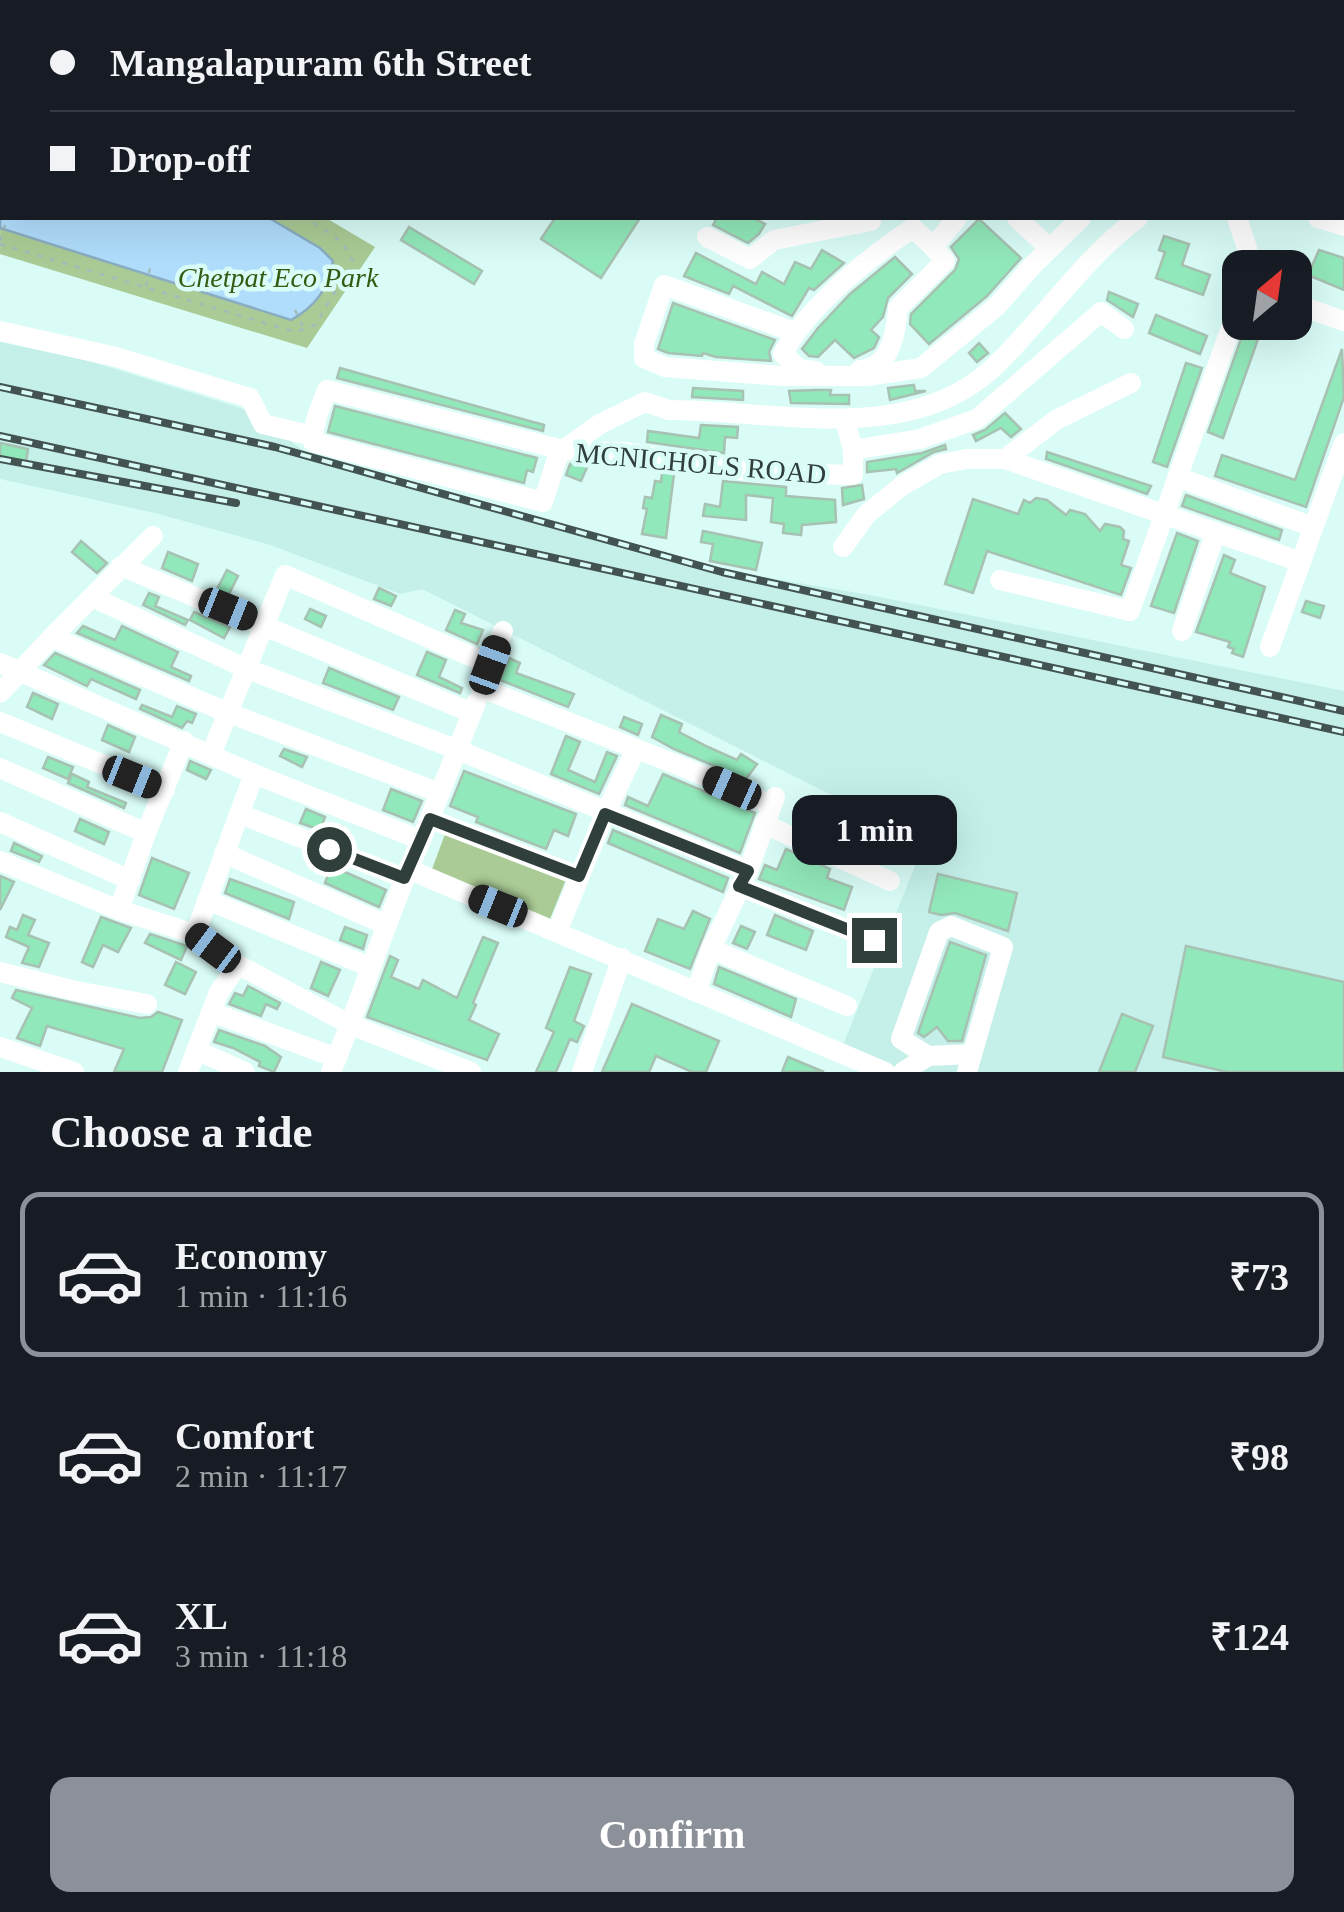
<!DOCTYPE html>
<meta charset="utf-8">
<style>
:root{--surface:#171b24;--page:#20242c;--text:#f1f3f6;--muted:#9ea1a6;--line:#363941;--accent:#8c9099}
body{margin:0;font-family:"Times New Roman",serif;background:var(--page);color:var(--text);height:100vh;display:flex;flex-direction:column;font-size:38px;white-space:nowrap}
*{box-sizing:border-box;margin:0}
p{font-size:32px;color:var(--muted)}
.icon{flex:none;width:55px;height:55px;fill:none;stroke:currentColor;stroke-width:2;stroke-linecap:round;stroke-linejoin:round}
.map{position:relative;height:1072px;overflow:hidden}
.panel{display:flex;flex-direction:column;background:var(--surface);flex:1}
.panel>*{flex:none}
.guide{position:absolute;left:0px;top:0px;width:1345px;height:220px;box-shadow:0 10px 40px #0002;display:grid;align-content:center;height:220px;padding:0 50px;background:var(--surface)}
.needle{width:65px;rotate:29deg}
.buttons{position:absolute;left:1222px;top:250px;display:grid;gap:20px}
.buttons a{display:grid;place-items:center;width:90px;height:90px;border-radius:20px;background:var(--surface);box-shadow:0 10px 40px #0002;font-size:50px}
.end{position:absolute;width:45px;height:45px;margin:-22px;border:12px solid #303e3c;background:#fff;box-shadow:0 0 0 5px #fff}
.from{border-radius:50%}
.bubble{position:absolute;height:70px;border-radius:20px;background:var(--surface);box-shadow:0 10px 40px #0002;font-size:32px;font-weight:700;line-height:70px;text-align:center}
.car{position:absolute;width:30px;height:60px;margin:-30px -15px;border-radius:12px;box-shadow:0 0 8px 2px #0007;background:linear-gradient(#222 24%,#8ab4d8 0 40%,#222 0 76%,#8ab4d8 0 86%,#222 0)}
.guide b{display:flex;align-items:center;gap:35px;height:95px;font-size:38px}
.guide b+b{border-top:2px solid var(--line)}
.guide i{width:25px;height:25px;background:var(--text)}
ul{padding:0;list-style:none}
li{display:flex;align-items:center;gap:30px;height:165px;margin:0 20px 15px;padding:0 30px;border:5px solid transparent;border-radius:20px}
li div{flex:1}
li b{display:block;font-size:38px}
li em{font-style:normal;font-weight:700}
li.on{border-color:var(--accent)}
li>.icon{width:90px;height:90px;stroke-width:1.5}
h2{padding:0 50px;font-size:45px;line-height:120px}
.button{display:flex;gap:20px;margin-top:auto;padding:20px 50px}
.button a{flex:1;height:115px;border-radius:20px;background:var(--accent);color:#fff;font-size:40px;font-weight:700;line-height:115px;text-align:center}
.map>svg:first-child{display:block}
</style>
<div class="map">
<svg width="1344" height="1072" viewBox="0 0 1344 1072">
<rect width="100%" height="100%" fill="#d9fcf7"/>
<g fill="#c5f0ea">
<polygon points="0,0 444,0 2,2 0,30"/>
<polygon points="0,342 86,360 247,410 303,450 528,516 739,573 870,595 1344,691 1344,1072 907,1072 843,1045 915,866 907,833 422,589 400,594 270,545 155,513 0,479"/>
</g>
<g fill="#aacb95">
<polygon points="2,25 2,218 326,218 375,247 307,348 0,254"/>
<polygon points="448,826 569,872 550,919 431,872"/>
</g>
<path fill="#b0ddfc" stroke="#8aadc2" stroke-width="2.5" d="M 2,170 L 2,218 L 269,218 L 320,248 L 333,261 C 328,289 316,306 291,320 L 0,228 Z"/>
<g fill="#91e8ba" stroke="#a7c1b2" stroke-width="2.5">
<polygon points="555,218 640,218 601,278 541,239"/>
<polygon points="717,218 753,218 765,224 759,234 748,243 713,225"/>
<polygon points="979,219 1021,258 987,296 929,344 910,324 911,314 955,270 959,259 951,247"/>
<polygon points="409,227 482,271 474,284 401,240"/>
<polygon points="1164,236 1189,244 1182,265 1210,275 1203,295 1156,278 1165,252 1159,250"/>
<polygon points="822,250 844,263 814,290 809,288 792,316 733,286 729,294 684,276 696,253 756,284 762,272 784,284 795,262 811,269"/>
<polygon points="1319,250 1344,258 1344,290 1308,275"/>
<polygon points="895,257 912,274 888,298 883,317 871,330 879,337 874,348 854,358 835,340 818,357 809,356 802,349 818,328 850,294"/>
<polygon points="1109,292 1138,304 1133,317 1107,300"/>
<polygon points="673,303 775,340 769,352 771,361 716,357 703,353 702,356 668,353 658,349"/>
<polygon points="1156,315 1207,336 1200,354 1149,333"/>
<polygon points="1247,322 1264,322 1223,438 1208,432"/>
<polygon points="979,343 988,353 977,362 969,353"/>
<polygon points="1342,349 1344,397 1306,507 1215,476 1222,455 1295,480"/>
<polygon points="1186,363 1202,368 1167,467 1153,462"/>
<polygon points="340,368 544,425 543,431 337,378"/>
<polygon points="914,385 915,391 926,391 890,400 888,388"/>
<polygon points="693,388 743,391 743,400 692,397"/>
<polygon points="816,390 831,390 830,395 849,395 849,404 791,403 789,391"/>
<polygon points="335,406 537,458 533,472 527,470 524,483 328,432"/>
<polygon points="1005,413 1021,429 1011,437 1001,428 976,441 973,435 985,430"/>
<polygon points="701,425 738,427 737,438 725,437 724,453 647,442 648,431 699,438"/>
<polygon points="0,443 28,449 26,462 0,456"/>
<polygon points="945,445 946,449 934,452 897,473 896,469 867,472 867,462 922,453"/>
<polygon points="1047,452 1151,486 1147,494 1046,459"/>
<polygon points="570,464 588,465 581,481 566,475"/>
<polygon points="662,472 674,474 666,538 642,534 647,509 643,508 645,497 652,498 655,481 661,482"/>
<polygon points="723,481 786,487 786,496 835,500 836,522 802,525 801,535 783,533 784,524 771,522 773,498 746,495 746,520 703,516 705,504 720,507"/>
<polygon points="862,485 864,499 843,505 842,488"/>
<polygon points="1186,495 1282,530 1279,540 1182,506"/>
<polygon points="1036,498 1047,500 1066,515 1070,510 1085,514 1100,531 1105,524 1120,527 1124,531 1123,539 1129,541 1121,565 1131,568 1121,595 987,551 973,593 945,584 973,499 1018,514 1024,500 1030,503"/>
<polygon points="703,531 762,543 756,570 710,561 713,544 701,542"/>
<polygon points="1177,533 1198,541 1174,613 1151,606"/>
<polygon points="81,541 107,563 97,573 72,552"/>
<polygon points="168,552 198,564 192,581 162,568"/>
<polygon points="1224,555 1235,560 1230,573 1265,587 1243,657 1232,653 1234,649 1228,647 1230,642 1196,632"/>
<polygon points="227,570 238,576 228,596 216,591"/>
<polygon points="379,588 396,596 391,606 374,599"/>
<polygon points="149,593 159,597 155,606 188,620 185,625 143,605"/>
<polygon points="1306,601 1324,606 1320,618 1302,612"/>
<polygon points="310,609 326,616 321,627 305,619"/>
<polygon points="455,610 465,614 461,623 483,630 477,644 446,630"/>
<polygon points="194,612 230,627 224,638 190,620"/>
<polygon points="83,626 115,640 122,626 178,652 171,667 191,676 189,681 77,633"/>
<polygon points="427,652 446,660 439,677 462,688 460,693 417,675"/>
<polygon points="55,653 140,690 136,699 91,679 87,686 44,665"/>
<polygon points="509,658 520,663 516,673 574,694 568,707 500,680"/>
<polygon points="329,668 399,697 393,710 323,683"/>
<polygon points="33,693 58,704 52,719 27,707"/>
<polygon points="142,705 172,717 177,706 196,714 192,723 187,721 182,728 140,709"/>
<polygon points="661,715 682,724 679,732 708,747 737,760 741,754 757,764 746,779 674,749 652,737"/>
<polygon points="624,717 642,724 638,735 620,727"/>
<polygon points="108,725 135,737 129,752 102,740"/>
<polygon points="566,736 580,742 568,770 595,782 607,752 617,756 599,794 551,774"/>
<polygon points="284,749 307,757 302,767 280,756"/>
<polygon points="48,757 73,767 68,779 43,768"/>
<polygon points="190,761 211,770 206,779 187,770"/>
<polygon points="464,771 576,814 568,836 554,830 546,849 476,822 478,817 450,806"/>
<polygon points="72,774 89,782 87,787 126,803 124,808 68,783"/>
<polygon points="663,774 755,813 740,853 625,805 628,797 648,806"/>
<polygon points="391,789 422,801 413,822 383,810"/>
<polygon points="306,809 325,817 320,830 300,823"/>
<polygon points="80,819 109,832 104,844 75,831"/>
<polygon points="613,830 728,878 723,892 608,843"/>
<polygon points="871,836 886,842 879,861 865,854"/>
<polygon points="14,843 42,856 39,862 11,851"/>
<polygon points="786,849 830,869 827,878 852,887 844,910 759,879 765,865 777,870"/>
<polygon points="152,858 189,873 174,909 139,895"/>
<polygon points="331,866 386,890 379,907 325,883"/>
<polygon points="938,874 1017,893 1008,931 955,913 941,915 929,912"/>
<polygon points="0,876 14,882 0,910"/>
<polygon points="230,879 294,902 289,919 225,893"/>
<polygon points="693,911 710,919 690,969 645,951 658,919 684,929"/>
<polygon points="23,915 35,920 28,935 49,943 39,967 22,963 29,947 6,937 10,927 17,930"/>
<polygon points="775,915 813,931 806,950 767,935"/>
<polygon points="101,917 131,928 118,952 103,945 93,967 82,962"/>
<polygon points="741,926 755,932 747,949 733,943"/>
<polygon points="345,927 367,935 363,949 340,940"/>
<polygon points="150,934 187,946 181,960 145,943"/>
<polygon points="483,937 498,943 473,1003 476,1005 469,1020 499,1034 487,1060 367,1017 390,956 398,960 391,977 419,989 423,980 457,998"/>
<polygon points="950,942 986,955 962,1041 948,1041 937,1027 924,1037 918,1033"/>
<polygon points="1186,946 1344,982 1344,1072 1227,1072 1163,1057"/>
<polygon points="176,962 196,972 185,994 165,985"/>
<polygon points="321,962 340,970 328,996 311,988"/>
<polygon points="570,967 591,974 574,1021 584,1026 577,1042 570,1039 556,1072 536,1072 554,1032 546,1028"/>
<polygon points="719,967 796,999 791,1017 714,984"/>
<polygon points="248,986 280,1003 277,1009 266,1004 261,1016 229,1004 235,993 243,996"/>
<polygon points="16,990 140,1018 151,1017 158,1012 182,1020 162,1072 114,1072 124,1049 47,1026 40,1046 17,1038 32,1008 12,998"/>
<polygon points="632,1004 719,1041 706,1072 692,1072 656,1056 649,1072 602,1072"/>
<polygon points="1122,1014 1153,1026 1135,1072 1099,1072"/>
<polygon points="219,1030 265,1046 281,1057 274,1072 259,1066 260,1062 233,1048 214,1042"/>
<polygon points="788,1057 824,1072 782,1072"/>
</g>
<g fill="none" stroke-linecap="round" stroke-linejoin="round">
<g stroke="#a1bdb9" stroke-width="2.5" stroke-dasharray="5 8" stroke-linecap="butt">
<polyline points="0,131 2,132"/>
<polyline points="0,144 2,140"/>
<polyline points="0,241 5,225"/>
<path d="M 0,244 L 295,332 L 315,325 L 353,262 C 344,238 326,230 304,218"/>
<polyline points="146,286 150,268"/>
<polyline points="295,310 304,329"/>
</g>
<g stroke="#fff" stroke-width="20">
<polyline points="343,0 349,2"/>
<polyline points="476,0 480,2"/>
<polyline points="448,2 450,0"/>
<polyline points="806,2 808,0"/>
<polyline points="1006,2 1008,0"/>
<polyline points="1186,2 1187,0"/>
<polyline points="1204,2 1205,0"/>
<polyline points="1263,2 1264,0"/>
<polyline points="1017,218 1049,248"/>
<polyline points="1237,218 1247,248 1246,268"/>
<polyline points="1318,218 1344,226"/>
<polyline points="707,237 750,259 774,240 871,221"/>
<polyline points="1295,304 1344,321"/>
<polyline points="0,331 116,357 250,398 263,424 313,436"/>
<polyline points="794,332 664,285 644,344 644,358 665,367 782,376 867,376 921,368 997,306 1033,265 1081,218"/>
<path d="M 860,370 C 891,368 896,333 898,308 L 945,261 L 933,247"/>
<path d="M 816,371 L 799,369 L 783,354 C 806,308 870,256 913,228 L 933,247 L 957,218"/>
<path d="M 845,420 L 853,450 L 853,475 L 754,472 L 624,452 L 563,450 L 558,456 L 543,502 L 313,442 C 313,423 320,408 327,390 L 563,450 L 600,424 L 645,402 L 669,410 C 775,410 909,447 994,367 C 1044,319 1083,259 1138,218"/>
<polyline points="853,450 920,439 977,419 1101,312 1124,329"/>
<polyline points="1005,459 1301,562"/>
<polyline points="1177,477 1313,527"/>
<polyline points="843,547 867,514 903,485 940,464 967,459 1005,459 1056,420 1131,383"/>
<polyline points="121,566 472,713"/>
<polyline points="1000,580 1130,611 1240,302"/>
<polyline points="92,597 245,668 458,750 748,871"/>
<polyline points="1182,631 1215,534"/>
<polyline points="52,637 226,712 440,793"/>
<polyline points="1270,647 1344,443"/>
<path d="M 0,663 L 254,774 L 421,840 C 387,917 363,995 331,1072"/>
<polyline points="486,676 503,631"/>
<polyline points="481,688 688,769 771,805"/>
<polyline points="0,693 52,637 153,536"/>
<polyline points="0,722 165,790"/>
<polyline points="211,754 285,575 491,665"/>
<polyline points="0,768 146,833"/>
<polyline points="240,814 404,878"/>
<polyline points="430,819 579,876"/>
<polyline points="0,822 130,880"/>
<polyline points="764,824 890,881"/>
<polyline points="421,840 476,703"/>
<polyline points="224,853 384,924"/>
<polyline points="0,861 119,910 195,934 231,961 351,1025 471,1072"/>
<polyline points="408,869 885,1072"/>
<polyline points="739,886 874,940"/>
<polyline points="207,900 370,967"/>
<polyline points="119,910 146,833 184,741"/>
<polyline points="557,932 605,814 636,749"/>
<polyline points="195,934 254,774"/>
<polyline points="711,949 847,1006"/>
<polyline points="0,972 76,991 147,1004"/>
<polyline points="696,992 711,949 748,871 775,797"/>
<polyline points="211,1012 337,1058"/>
<polyline points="0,1047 74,1072"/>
<polyline points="196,1050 245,1072"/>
<polyline points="928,1056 901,1039 939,932 951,926 1003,947 967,1072"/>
<polyline points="188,1072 219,992 238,965"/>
<polyline points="582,1072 622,958"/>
<polyline points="903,1072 928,1056 972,1054"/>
</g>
<g stroke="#9aeaf9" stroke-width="25">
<polyline points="1035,0 1043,2"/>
<polyline points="1109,0 1116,2"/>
<polyline points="1342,84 1344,84"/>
</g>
<defs>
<g id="rail">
<polyline points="0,387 275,447 722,572 1344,711"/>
<polyline points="0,436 1344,732"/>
<polyline points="0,459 236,503"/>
</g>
</defs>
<use href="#rail" stroke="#435351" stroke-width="8"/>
<use href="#rail" stroke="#d9fcf7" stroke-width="4" stroke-dasharray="11" stroke-linecap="butt"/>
</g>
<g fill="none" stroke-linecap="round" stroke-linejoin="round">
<polyline stroke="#303e3c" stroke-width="12" points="329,849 404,878 430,819 579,876 605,814 748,871 739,886 874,940"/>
</g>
<g text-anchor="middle" stroke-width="9" stroke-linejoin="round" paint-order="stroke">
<g font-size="28" font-style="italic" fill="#345b12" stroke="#d9fcf7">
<text x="278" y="287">Chetpat Eco Park</text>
</g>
<g font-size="28" fill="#303e3c" stroke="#d9fcf7">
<text transform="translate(701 463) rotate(5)" y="10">MCNICHOLS ROAD</text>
</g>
</g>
</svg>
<div class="buttons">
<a><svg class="needle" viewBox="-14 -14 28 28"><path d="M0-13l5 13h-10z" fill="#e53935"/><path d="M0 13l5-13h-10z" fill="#9ea1a6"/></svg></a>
</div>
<i class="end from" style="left:329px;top:849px"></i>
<i class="end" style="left:874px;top:940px"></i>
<div class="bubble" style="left:792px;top:795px;width:165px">1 min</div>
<i class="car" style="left:228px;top:609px;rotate:112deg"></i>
<i class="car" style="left:490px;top:665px;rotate:20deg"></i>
<i class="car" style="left:132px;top:777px;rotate:112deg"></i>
<i class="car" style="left:732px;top:788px;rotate:294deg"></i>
<i class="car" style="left:498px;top:906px;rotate:292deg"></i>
<i class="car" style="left:213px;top:948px;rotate:307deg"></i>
<div class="guide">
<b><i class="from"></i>Mangalapuram 6th Street</b>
<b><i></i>Drop-off</b>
</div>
</div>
<section class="panel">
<h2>Choose a ride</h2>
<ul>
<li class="on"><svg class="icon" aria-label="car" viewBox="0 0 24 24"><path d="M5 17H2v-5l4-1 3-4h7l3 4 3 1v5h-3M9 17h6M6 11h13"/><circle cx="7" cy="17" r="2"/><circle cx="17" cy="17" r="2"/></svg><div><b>Economy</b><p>1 min · 11:16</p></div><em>₹73</em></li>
<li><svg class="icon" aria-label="car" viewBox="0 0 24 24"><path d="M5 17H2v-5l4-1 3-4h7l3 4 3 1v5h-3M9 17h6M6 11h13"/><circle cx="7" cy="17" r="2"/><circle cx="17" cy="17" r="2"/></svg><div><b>Comfort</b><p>2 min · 11:17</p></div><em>₹98</em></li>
<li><svg class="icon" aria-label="car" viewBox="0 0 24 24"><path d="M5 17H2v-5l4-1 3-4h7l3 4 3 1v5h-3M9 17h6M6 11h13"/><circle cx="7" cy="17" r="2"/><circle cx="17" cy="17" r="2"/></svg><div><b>XL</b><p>3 min · 11:18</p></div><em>₹124</em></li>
</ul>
<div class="button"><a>Confirm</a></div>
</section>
